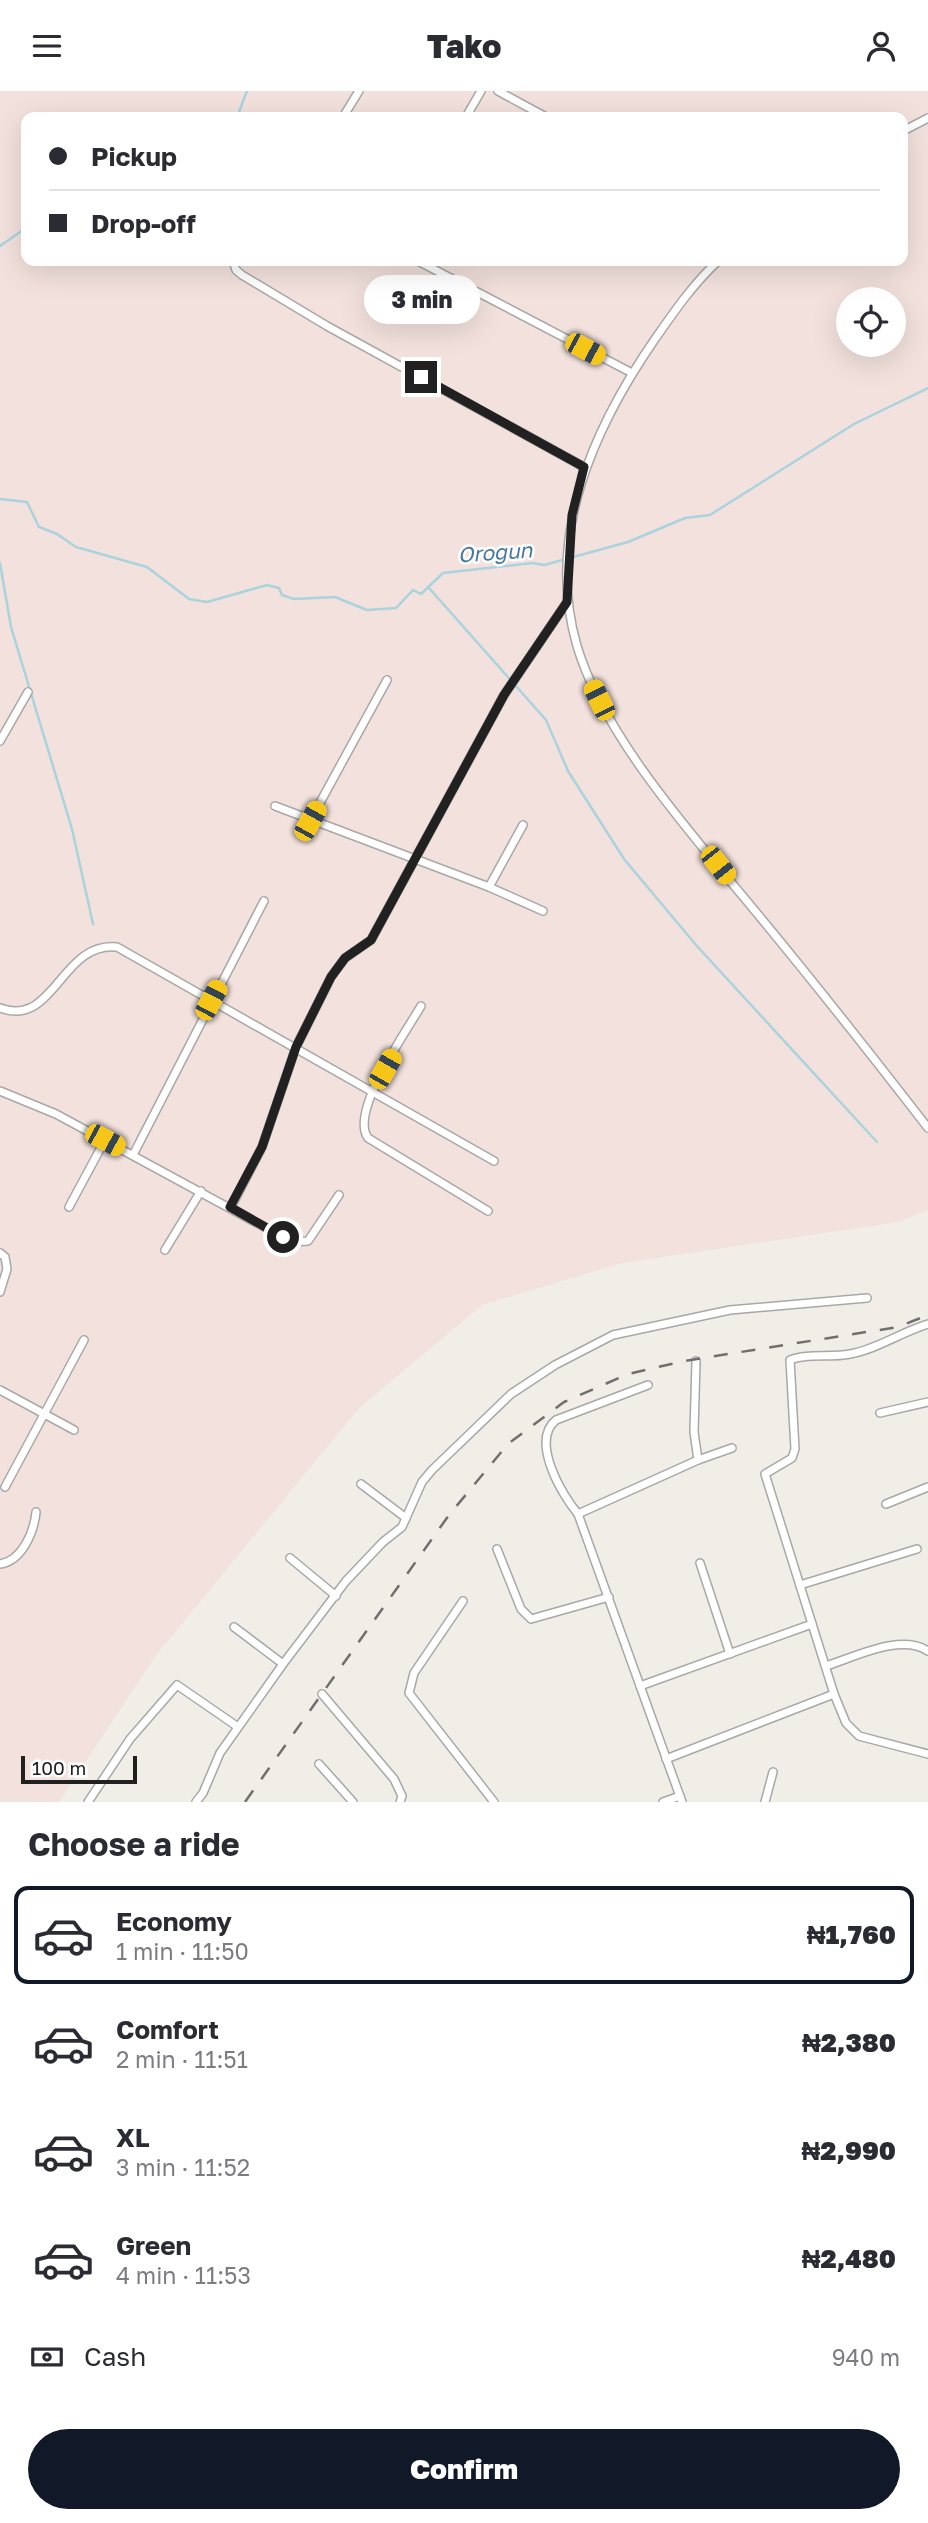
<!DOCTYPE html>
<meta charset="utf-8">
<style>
:root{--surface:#fff;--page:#f2f2f3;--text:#2b2b33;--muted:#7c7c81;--line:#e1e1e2;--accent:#111827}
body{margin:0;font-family:"Golos Text",sans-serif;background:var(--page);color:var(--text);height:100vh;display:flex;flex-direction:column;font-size:26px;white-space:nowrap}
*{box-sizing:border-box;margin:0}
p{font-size:23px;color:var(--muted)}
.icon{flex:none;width:38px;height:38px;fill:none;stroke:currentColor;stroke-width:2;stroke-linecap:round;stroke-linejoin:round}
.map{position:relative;height:1711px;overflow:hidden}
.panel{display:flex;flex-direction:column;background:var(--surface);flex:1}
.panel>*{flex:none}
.hud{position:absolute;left:21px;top:21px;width:887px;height:154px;border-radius:14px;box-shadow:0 7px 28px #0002;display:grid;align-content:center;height:154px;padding:0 28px;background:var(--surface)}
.fabs{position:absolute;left:836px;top:196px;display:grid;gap:14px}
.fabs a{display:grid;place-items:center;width:70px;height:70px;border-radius:50%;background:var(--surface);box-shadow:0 7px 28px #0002;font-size:35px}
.scale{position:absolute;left:21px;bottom:18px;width:116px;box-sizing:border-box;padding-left:7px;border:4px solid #212121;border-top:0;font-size:19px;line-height:24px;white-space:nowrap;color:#212121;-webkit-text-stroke:5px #fff;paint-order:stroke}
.end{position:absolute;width:32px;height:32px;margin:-16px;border:9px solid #212121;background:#fff;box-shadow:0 0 0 4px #fff}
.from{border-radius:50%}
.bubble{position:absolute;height:49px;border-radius:24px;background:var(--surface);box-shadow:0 7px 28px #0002;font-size:23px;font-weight:800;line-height:49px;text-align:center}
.car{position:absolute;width:21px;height:42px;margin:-21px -10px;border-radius:9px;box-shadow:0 0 5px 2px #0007;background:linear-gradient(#f5c518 24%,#345 0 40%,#f5c518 0 76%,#345 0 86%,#f5c518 0)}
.hud b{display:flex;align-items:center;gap:24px;height:66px;font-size:26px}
.hud b+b{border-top:2px solid var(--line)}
.hud i{width:18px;height:18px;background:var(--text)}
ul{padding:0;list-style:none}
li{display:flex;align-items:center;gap:21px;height:98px;margin:0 14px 10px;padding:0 14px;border:4px solid transparent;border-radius:14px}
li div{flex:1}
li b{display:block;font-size:26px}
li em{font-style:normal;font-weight:800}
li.current{border-color:var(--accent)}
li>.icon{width:63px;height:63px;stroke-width:1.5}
h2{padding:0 28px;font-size:32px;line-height:84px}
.pay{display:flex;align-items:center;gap:18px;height:77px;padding:0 28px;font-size:26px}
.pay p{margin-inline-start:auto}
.button{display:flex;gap:14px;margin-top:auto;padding:14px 28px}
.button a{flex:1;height:80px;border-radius:42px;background:var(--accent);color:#fff;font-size:28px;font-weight:800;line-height:80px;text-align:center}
header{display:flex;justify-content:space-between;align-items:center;height:91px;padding:0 28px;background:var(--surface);font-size:32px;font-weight:800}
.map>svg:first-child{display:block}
</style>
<header><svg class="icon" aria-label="menu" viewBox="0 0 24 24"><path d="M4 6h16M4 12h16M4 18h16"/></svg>Tako<svg class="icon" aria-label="person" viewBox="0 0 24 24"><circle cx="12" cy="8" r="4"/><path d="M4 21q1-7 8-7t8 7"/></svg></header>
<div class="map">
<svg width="928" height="1711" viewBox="0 0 928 1711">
<rect width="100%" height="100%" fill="#f1eee8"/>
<path fill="#f2e1dc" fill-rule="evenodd" d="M 0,0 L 928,0 L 928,1119 L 899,1131 L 622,1172 L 482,1214 L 359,1317 L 157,1563 L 59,1711 L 0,1711 ZM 26,26 L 903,26 L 903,170 L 26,170 ZM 849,208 L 894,208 L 894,254 L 849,254 Z"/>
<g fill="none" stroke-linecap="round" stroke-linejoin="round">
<g stroke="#aad3dd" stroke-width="2.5">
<polyline points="237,26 247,0"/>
<polyline points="0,155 26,137"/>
<polyline points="0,408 27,411 39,436 57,443 76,456 147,476 189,508 207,511 267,494 279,497 282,504 294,508 335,506 367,519 396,517 413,499 421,503 443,482 533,472 544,474 628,451 685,427 710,424 854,333 928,297"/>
<polyline points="0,472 11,536 72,738 93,833"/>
<polyline points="429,497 546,629 568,680 624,768 696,854 877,1051"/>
</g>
<defs>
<g id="street">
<polyline points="498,0 546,26"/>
<polyline points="343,26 359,0"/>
<polyline points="466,26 481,0"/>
<polyline points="903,40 928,27"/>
<polyline points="233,170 236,179 242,184 327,235 584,376"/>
<polyline points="418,170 632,282"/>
<path d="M 718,170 C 693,193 674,221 655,248 C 593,338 545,445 577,555 C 605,649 698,750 760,826 C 817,895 873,966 928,1037"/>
<polyline points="0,650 28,601"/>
<polyline points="275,715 489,796 543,820"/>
<polyline points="310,730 387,589"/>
<polyline points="489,796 523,734"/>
<path d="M 421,915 C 406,941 349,1021 368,1047 L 488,1120"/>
<path d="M 0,917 C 55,937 61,850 117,856 L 494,1070"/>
<polyline points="0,1000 56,1023 292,1151 308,1150 339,1104"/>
<polyline points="133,1064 264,810"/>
<polyline points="69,1116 105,1049"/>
<polyline points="231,1116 262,1056 296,956 331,886 345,867 371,849 504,604 567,511"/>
<polyline points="165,1159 201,1100"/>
<polyline points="0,1162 5,1166 7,1178 0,1201"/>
<path d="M 928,1233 C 901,1241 878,1258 850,1263 C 831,1267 807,1262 790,1269 L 795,1358 L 792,1367 L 765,1383 L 834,1603 L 846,1632 L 859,1645 L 928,1663"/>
<polyline points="696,1270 694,1341 698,1369"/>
<path d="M 648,1294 L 556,1329 C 530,1350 562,1404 578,1423 L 682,1711"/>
<polyline points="0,1299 74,1339"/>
<polyline points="880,1322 928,1311"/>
<polyline points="361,1393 406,1427"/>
<polyline points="5,1396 84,1249"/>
<polyline points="886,1413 928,1396"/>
<polyline points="578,1423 698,1369 732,1357"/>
<polyline points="497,1458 521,1518 531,1528 609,1506"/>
<polyline points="290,1467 336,1505"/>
<polyline points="700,1472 730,1563"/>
<path d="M 0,1473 C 22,1470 34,1441 36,1421"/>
<polyline points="800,1494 917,1458"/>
<polyline points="463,1510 414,1582 409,1602 494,1711"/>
<polyline points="234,1536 283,1573"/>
<path d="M 826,1575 C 855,1566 901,1542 928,1560"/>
<polyline points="640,1595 812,1533"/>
<polyline points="322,1603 394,1688 402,1705 400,1711"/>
<polyline points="666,1668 834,1603"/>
<polyline points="319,1673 353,1711"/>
<polyline points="88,1711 130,1648 177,1594 238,1636"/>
<polyline points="196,1711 203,1702 220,1662 283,1573 346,1490 383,1451 402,1436 422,1391 432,1379 511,1303 555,1274 613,1244 730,1219 867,1207"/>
<polyline points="663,1711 680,1705"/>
<polyline points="765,1711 773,1681"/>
</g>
</defs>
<use href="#street" stroke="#a8a8a8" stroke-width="10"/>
<use href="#street" stroke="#fff" stroke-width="7"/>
<polyline stroke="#6f6f6f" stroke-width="2.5" stroke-dasharray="14 14" stroke-linecap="butt" points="245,1711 449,1424 508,1353 564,1311 628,1283 684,1270 898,1236 928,1224"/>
</g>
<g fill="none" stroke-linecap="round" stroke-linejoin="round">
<polyline stroke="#212121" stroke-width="9" points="283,1146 230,1116 262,1056 296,956 331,886 345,867 371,849 504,604 567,511 572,424 584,376 421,286"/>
</g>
<g text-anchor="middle" stroke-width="5" stroke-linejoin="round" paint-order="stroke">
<g font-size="21" font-style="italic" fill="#48779f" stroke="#fff">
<text transform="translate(495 462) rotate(-4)" y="7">Orogun</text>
</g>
</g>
</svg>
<div class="fabs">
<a><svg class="icon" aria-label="locate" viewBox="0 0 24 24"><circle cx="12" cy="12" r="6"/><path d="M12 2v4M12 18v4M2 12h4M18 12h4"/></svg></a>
</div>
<div class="scale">100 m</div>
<i class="end from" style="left:283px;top:1146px"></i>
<i class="end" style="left:421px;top:286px"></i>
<div class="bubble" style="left:364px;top:184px;width:116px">3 min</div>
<i class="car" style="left:585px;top:258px;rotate:118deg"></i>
<i class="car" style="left:599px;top:609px;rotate:334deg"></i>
<i class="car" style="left:310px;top:730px;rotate:29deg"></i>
<i class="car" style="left:718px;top:774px;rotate:142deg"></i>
<i class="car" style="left:211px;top:909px;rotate:28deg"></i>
<i class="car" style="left:385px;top:978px;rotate:30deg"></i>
<i class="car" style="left:105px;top:1049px;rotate:118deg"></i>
<div class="hud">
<b><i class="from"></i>Pickup</b>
<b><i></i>Drop-off</b>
</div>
</div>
<section class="panel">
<h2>Choose a ride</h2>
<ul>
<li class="current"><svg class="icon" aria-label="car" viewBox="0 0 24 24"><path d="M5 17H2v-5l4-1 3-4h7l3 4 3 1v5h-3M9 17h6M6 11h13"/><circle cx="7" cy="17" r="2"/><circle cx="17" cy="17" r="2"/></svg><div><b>Economy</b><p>1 min · 11:50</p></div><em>₦1,760</em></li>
<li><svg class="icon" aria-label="car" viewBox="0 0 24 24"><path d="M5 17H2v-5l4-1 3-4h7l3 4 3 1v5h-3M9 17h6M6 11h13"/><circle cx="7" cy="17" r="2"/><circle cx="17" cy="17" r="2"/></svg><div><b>Comfort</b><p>2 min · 11:51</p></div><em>₦2,380</em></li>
<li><svg class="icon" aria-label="car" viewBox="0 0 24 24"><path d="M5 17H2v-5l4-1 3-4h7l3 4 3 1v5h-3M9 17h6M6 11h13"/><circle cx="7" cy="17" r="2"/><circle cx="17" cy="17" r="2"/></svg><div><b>XL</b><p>3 min · 11:52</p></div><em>₦2,990</em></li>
<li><svg class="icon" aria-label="car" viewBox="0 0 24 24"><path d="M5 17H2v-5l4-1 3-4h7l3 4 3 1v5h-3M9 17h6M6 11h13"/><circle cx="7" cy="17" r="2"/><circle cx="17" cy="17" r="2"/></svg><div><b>Green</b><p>4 min · 11:53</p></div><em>₦2,480</em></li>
</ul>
<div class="pay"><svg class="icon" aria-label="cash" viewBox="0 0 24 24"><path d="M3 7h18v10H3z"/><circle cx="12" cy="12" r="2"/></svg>Cash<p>940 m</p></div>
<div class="button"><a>Confirm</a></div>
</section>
